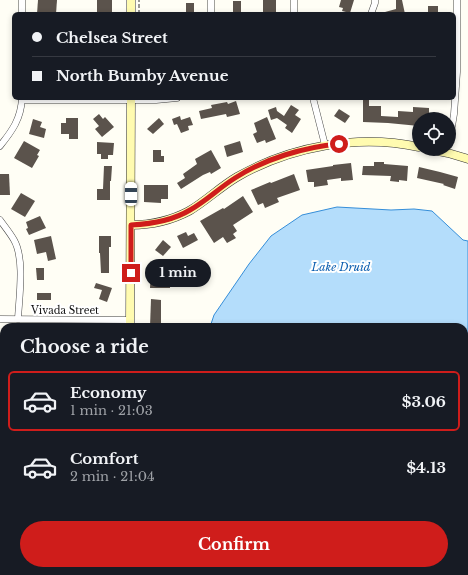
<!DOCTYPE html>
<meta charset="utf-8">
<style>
:root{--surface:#171b24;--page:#242831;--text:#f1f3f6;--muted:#9ea1a6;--line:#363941;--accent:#cf1d1b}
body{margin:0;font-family:"Libre Baskerville",serif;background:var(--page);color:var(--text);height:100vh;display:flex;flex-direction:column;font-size:15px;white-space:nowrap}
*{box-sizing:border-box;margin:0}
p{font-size:13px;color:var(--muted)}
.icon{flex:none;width:22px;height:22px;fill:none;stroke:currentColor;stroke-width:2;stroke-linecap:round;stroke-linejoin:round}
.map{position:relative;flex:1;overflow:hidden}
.drawer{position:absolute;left:0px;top:323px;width:468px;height:252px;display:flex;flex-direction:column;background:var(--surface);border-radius:12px 12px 0 0;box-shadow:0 2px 6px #0003}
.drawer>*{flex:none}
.banner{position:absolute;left:12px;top:12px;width:444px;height:88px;border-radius:6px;box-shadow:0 2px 6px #0003;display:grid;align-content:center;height:88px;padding:0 20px;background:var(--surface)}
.fabs{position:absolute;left:412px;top:112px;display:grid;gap:8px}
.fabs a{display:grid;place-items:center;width:44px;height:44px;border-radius:50%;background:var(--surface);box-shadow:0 2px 6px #0003;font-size:20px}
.end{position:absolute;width:18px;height:18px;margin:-9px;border:5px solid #cf1d1b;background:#fff;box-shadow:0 0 0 2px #fff}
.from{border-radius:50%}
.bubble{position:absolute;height:28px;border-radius:14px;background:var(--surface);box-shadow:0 2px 6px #0003;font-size:13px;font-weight:700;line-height:28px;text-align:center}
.car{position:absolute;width:12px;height:24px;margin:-12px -6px;border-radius:5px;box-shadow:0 0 3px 1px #0007;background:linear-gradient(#fff 24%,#345 0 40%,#fff 0 76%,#345 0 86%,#fff 0)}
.banner b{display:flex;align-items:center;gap:14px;height:38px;font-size:15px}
.banner b+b{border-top:1px solid var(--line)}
.banner i{width:10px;height:10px;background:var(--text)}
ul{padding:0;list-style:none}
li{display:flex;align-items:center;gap:12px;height:60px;margin:0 8px 6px;padding:0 12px;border:2px solid transparent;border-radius:6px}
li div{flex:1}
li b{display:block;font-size:15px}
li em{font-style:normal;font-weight:700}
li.selected{border-color:var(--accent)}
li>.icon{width:36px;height:36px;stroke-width:1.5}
h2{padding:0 20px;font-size:18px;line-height:48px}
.button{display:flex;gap:8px;margin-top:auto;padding:8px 20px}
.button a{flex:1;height:46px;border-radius:24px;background:var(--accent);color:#fff;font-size:16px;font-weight:700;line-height:46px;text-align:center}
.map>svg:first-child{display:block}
</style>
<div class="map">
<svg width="468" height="575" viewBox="0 0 468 575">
<rect width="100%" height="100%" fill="#fffef5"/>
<polygon fill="#d2eeba" points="464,431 468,432 468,575 289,575 289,571 464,571"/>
<polygon fill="#b4ddfb" stroke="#358ed9" points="337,207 391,210 414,209 432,211 463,240 468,241 468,398 464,405 464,327 210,327 214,315 249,264 271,236 302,215"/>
<g fill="#5b534c">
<polygon points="38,0 57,0 56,14 37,14"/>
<rect x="97" y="0" width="15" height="14"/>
<rect x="263" y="0" width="13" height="14"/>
<polygon points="341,0 354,0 350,13 342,11 343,8 339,7"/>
<polygon points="396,0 402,0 405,14 385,14 385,12 396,9"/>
<rect x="233" y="1" width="8" height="13"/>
<rect x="186" y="3" width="8" height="11"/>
<rect x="428" y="6" width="10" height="8"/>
<polygon points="363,100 369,100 369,106 381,106 381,116 398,117 398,111 413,112 413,107 429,108 429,119 419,119 419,126 388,123 363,122"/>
<polygon points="236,101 240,114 227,117 226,114 201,119 199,111 212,108 211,105 227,102 228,104"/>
<polygon points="291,105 299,110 295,115 301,119 292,133 285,128 287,125 277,118 271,120 268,110 276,107 277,111 284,116"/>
<polygon points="339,109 350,116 345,123 334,116"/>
<polygon points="99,114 103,119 105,117 114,127 102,137 95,129 99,126 93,119"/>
<polygon points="180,116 181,120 190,117 193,125 188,126 189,130 181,133 177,124 174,125 172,119"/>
<polygon points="267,117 276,139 266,143 265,140 257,143 253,134 257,132 254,123"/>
<polygon points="66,118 78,118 78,139 69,139 69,134 61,134 61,123 66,123"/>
<polygon points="159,118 164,124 153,134 147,129"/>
<polygon points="33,119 42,122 40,127 46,129 44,138 29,134"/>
<polygon points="24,141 40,150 37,155 39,156 32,168 14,158"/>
<polygon points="240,141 243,152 227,157 224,146"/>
<polygon points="97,142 114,143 113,155 108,155 108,159 101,159 101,154 97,154"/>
<polygon points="153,150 161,150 161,156 164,156 164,162 153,162"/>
<polygon points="211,150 221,168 211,174 210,172 203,175 181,189 177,183 185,178 183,174 197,164 195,159"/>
<polygon points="374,162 384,162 384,164 408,166 407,181 399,180 399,182 390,181 391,176 362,175 363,166 374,166"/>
<polygon points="351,163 353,180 341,181 341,178 327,180 328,185 314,187 314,182 308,182 306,170 333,166 333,165"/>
<polygon points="104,166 112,166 111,181 110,181 110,200 97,200 97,189 103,189"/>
<polygon points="419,167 440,172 458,177 455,189 443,185 444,184 417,178"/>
<polygon points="0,174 9,174 10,195 0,195"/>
<polygon points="294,174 300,190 277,198 279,202 265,208 263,203 258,205 251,190 270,182 271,183"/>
<polygon points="144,185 168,185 168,199 161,199 161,203 144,202"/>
<polygon points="21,193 35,201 25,217 11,209"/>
<polygon points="243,196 253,212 233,225 237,231 233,234 236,238 227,243 223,237 214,243 200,221 223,208 224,209"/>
<polygon points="40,216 46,228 29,235 26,229 28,228 26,222"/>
<polygon points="186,232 188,236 194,233 198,240 183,248 177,236"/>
<polygon points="51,236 56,259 48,261 46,252 37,254 34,240"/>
<polygon points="99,236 111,236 111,247 109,247 109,273 101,273 100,253 99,253"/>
<polygon points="163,240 171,247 163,256 155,250"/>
<polygon points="36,268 44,268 44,280 37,280"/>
<polygon points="151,270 160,271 160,280 170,280 170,288 150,288"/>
<polygon points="96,283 112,288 107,302 99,299 102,290 94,288"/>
<rect x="37" y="293" width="14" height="7"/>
<polygon points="151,299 161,300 161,327 150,327"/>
</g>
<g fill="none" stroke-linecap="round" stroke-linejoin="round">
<defs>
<polyline id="lane" points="0,476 4,476"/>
<g id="street">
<polyline points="22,0 22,14"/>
<polyline points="294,0 294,14"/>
<polyline points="211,14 211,0"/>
<polyline points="371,14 375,3 375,0"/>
<polyline points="313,98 325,145"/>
<polyline points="22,100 156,100 177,98"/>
<polyline points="449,145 454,114 457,72 457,0"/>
<path d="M 0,146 C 12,131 21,119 22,98"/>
<path d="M 0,220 C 5,227 10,233 14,240 C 25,259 19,298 18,319"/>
<polyline points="0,319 130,320"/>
<polyline points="0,416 4,416"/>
</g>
<g id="secondary">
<polyline points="131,14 131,0"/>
<polyline points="428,149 448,153 468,159"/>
<path d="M 131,225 C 151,225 172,220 189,211 C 206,201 220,187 237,177 C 291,146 358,134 419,147"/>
<polyline points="130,327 131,98"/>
<polyline points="79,571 79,575"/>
</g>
</defs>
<use href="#lane" stroke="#444" stroke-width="4"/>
<use href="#street" stroke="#444" stroke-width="7"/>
<use href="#secondary" stroke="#333" stroke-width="9"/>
<polyline stroke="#333" stroke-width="1" stroke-dasharray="4 2" stroke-linecap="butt" points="139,14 139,0"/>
<use href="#lane" stroke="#fff" stroke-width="3"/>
<use href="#street" stroke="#fff" stroke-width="6"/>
<use href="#secondary" stroke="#fffbb0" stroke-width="8"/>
</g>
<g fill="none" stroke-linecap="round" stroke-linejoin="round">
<path stroke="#cf1d1b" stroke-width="5" d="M 131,273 L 131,225 C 151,224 172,221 190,210 C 206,201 219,188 235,178 C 264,159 304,147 339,144"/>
</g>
<g text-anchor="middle" stroke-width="4" stroke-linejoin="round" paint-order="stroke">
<g font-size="10" fill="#111" stroke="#fff">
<text x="65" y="314">Vivada Street</text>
</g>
<g font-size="11" font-style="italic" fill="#0d5fb0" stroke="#fff">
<text x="341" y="271">Lake Druid</text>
</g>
</g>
</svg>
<div class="fabs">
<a><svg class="icon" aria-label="locate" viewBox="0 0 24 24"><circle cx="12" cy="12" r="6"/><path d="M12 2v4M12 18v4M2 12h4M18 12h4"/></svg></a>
</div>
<i class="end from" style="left:339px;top:144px"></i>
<i class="end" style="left:131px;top:273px"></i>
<div class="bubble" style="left:145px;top:259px;width:66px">1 min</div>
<i class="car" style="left:131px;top:194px;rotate:0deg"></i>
<div class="banner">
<b><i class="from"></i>Chelsea Street</b>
<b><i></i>North Bumby Avenue</b>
</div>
<section class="drawer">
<h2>Choose a ride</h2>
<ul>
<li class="selected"><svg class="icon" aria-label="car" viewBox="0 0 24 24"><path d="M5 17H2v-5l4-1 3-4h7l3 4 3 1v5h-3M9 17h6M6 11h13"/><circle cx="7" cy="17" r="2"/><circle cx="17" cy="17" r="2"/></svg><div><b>Economy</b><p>1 min · 21:03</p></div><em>$3.06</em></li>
<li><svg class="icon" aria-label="car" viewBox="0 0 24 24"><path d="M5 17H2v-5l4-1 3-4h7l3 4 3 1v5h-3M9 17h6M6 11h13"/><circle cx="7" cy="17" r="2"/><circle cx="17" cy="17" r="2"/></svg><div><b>Comfort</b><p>2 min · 21:04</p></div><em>$4.13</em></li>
</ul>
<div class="button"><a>Confirm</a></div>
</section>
</div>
